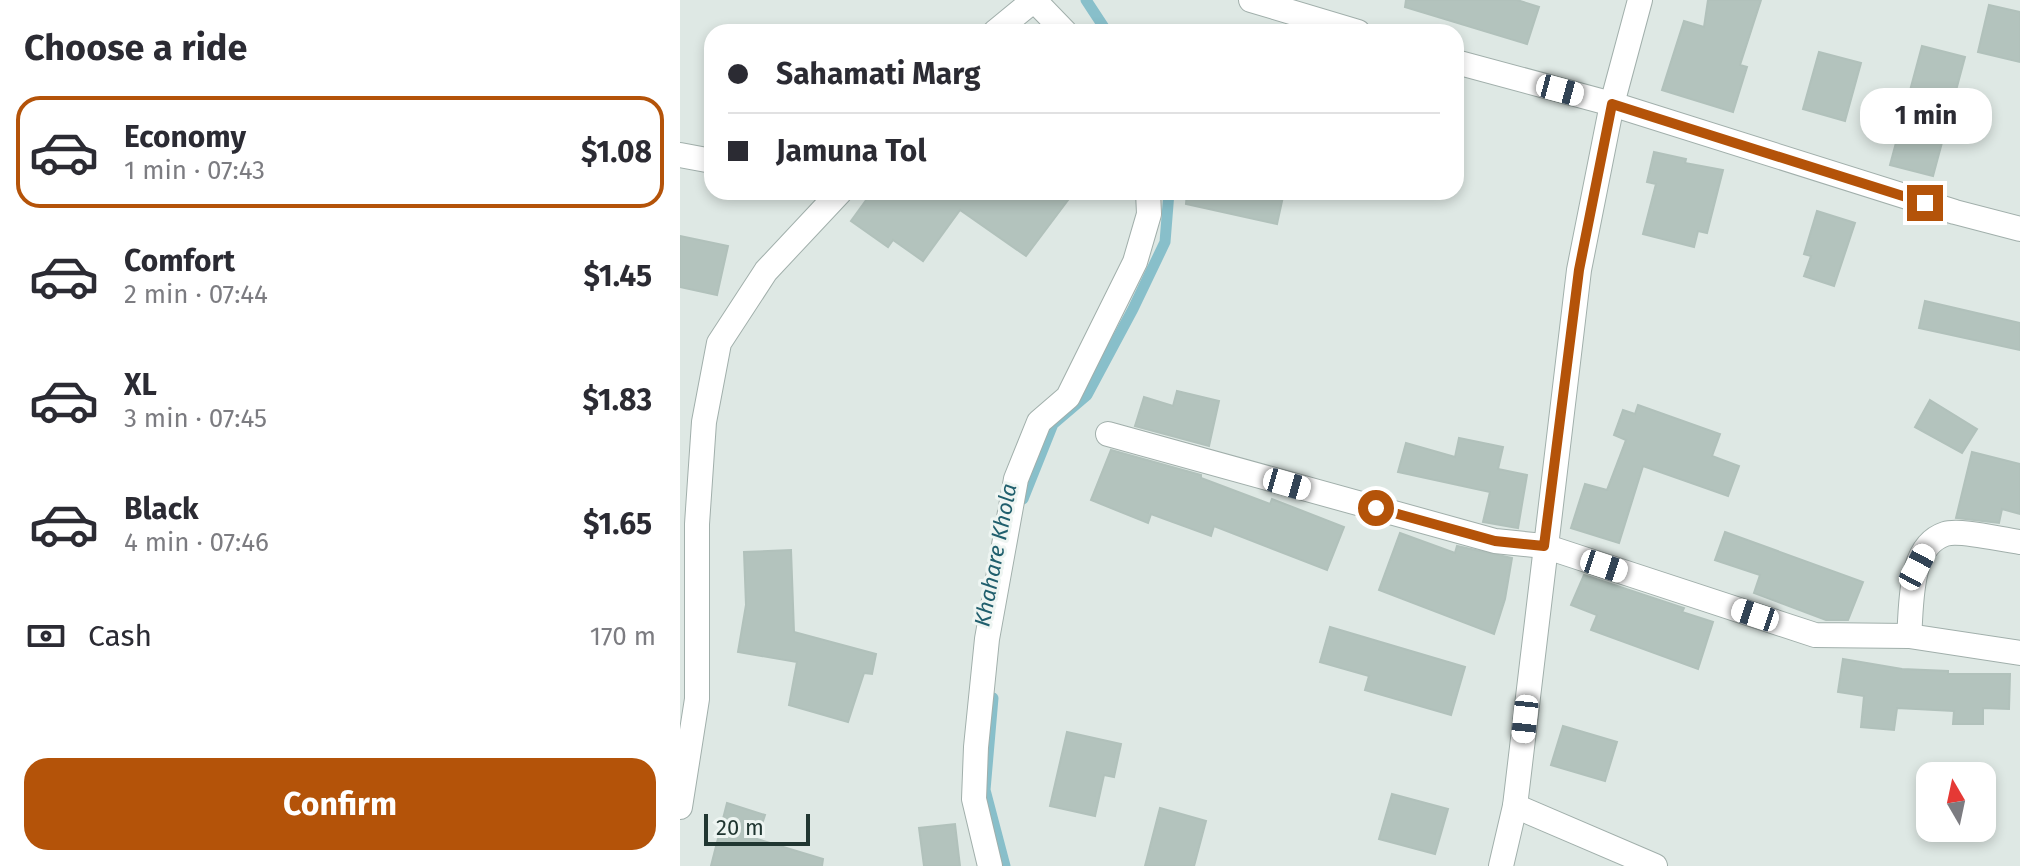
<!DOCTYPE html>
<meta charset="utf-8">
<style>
:root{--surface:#fff;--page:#f7f7f7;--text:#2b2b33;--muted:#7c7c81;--line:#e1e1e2;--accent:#b45309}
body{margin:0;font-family:"Fira Sans",sans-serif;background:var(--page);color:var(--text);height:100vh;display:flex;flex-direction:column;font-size:30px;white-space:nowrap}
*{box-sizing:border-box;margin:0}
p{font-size:26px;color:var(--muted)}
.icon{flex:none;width:44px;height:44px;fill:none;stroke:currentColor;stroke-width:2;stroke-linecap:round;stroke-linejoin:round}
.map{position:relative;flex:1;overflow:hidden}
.panel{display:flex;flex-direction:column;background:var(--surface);width:680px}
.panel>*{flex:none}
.guide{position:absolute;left:24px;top:24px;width:760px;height:176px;border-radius:24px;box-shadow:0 4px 12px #0003;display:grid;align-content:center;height:176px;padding:0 24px;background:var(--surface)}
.needle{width:52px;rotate:351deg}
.buttons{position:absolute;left:1236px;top:762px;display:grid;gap:16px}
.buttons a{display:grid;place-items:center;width:80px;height:80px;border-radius:16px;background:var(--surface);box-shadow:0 4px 12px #0003;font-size:40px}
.scale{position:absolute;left:24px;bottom:20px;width:106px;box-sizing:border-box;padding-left:8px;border:4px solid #203631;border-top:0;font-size:22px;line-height:28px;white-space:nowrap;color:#203631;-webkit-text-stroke:6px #eef5f2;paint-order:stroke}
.end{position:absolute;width:36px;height:36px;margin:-18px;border:10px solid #b45309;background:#fff;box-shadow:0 0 0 4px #fff}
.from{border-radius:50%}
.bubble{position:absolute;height:56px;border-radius:24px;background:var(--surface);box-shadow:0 4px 12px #0003;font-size:26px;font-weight:700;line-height:56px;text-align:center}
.car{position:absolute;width:24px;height:48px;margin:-24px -12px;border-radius:10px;box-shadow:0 0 6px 2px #0007;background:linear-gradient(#fff 24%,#345 0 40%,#fff 0 76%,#345 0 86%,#fff 0)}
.guide b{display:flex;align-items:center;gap:28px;height:76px;font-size:30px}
.guide b+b{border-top:2px solid var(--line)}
.guide i{width:20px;height:20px;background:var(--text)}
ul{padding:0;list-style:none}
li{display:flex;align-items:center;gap:24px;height:112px;margin:0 16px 12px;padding:0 8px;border:4px solid transparent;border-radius:24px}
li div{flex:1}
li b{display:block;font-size:30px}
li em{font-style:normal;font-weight:700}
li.current{border-color:var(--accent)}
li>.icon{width:72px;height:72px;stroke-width:1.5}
h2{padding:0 24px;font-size:36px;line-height:96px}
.pay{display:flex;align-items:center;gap:20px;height:88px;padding:0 24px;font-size:30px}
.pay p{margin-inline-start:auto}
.button{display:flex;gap:16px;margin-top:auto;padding:16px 24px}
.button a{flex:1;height:92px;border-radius:24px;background:var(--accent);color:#fff;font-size:32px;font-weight:700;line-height:92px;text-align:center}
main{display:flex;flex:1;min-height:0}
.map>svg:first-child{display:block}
</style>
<main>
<section class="panel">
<h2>Choose a ride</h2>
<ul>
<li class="current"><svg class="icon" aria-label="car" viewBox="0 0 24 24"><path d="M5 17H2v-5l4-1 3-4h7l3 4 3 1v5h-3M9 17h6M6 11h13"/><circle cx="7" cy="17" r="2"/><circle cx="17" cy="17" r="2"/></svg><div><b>Economy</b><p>1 min · 07:43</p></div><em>$1.08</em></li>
<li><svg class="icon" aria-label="car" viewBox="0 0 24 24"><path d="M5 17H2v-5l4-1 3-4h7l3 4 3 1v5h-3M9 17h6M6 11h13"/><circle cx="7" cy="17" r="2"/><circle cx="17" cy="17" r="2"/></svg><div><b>Comfort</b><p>2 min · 07:44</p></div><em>$1.45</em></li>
<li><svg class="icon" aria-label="car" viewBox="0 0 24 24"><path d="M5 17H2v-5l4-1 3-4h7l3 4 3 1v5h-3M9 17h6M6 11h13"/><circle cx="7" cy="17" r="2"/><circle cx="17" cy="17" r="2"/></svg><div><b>XL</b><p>3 min · 07:45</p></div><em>$1.83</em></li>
<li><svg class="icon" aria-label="car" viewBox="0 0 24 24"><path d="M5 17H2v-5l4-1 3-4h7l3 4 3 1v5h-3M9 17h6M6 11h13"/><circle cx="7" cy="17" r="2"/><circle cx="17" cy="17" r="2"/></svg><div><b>Black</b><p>4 min · 07:46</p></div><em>$1.65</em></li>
</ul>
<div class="pay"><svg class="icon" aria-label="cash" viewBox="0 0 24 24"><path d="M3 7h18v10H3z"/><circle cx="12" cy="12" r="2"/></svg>Cash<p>170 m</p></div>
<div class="button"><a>Confirm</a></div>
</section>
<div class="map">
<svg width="1340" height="866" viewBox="0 0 1340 866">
<rect width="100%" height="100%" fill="#dee8e4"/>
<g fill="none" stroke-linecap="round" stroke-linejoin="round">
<g stroke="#88bfca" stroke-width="11">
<polyline points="406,0 427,32"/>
<polyline points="343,499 373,424 407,395 453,309 485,242 489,192"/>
<polyline points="313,698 305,790 325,866"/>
</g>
</g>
<g fill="#b3c3bd" stroke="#b1c1bb" stroke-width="2">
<polygon points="726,0 837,0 859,7 847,44 725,7"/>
<polygon points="1028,0 1081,0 1060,65 1067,67 1053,112 982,90 1004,21 1024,27"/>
<polygon points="1309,5 1340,12 1340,62 1298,52"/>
<polygon points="1242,46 1285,57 1253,176 1210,165"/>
<polygon points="1139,52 1181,63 1165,121 1123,109"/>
<polygon points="974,152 1006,159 1005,163 1043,170 1027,233 1018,231 1014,247 963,234 976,184 967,182"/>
<polygon points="192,192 394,192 346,256 280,210 243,261 213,240 208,247 171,221"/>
<polygon points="507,192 604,192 597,224 506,204"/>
<polygon points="1137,211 1175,223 1154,286 1124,276 1131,256 1124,254"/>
<polygon points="0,236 48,246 37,295 0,287"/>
<polygon points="1245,301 1340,323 1340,350 1239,328"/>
<polygon points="497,391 539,401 529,446 455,426 464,397 493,406"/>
<polygon points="1250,400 1297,429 1282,453 1235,427"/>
<polygon points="958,405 1040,434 1032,456 1059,466 1048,496 963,466 939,543 891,528 905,484 927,490 946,440 934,435 943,410 955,414"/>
<polygon points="779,438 823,447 818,469 847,475 838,528 803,522 810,492 718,472 726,443 775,457"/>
<polygon points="431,450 521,475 521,478 590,504 592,499 664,527 647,570 534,526 531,536 471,514 468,523 411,500"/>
<polygon points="1292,452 1340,464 1340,514 1322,509 1319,523 1276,518"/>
<polygon points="1045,532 1183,582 1168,620 1146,620 1074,593 1080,575 1035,560"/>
<polygon points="720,533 775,553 777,546 832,558 825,599 814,634 699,590"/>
<polygon points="111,550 114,632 196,654 192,674 184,673 168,722 109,705 117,662 58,652 66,605 64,552"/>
<polygon points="904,575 1004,608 1002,612 1033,622 1018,669 911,630 917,615 891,605"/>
<polygon points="650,627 785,667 771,715 685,690 689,676 640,662"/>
<polygon points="1163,659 1222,669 1268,671 1268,674 1330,674 1329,709 1303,708 1303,724 1273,724 1274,711 1217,708 1214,730 1181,727 1184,696 1158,692"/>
<polygon points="883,726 937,742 925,781 871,765"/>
<polygon points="387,732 441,744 434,777 424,775 415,816 370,806"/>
<polygon points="712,794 768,809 755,854 699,839"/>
<polygon points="47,803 85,815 77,839 143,859 142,866 31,866"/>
<polygon points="480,808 526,821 514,866 465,866"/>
<polygon points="275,824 280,866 244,866 239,828"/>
</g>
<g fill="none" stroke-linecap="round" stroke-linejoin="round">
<defs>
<g id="minor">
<polyline points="354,0 385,32"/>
<polyline points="571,0 678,32"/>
<polyline points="315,32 354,0"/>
<polyline points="776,62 932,104 1275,212 1340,229"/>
<polyline points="0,155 32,161"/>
<polyline points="428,434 815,541 864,546 1135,635 1229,636 1340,653"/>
<path d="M 1229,636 C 1232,606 1228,546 1265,534 C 1280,529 1322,540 1340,542"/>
<polyline points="835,806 975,866"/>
<polyline points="0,807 17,699 17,524 24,422 39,343 86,271 160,192"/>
<polyline points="310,866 294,799 296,747 307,639 336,479 359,422 388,397 455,262 469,214 468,192"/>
<polyline points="821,866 835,806 899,270 932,104 960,0"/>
</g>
</defs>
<use href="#minor" stroke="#a1afab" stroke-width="26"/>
<use href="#minor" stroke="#fff" stroke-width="24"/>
</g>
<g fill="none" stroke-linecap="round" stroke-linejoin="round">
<polyline stroke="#b45309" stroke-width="10" points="696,508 815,541 864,546 899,270 932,104 1245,203"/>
</g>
<g text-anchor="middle" stroke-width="6" stroke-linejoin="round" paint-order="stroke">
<g font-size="22" font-style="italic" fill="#205f6d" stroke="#eef5f2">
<text transform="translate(315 555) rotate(-79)" y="8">Khahare Khola</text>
</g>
</g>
</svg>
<div class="buttons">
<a><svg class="needle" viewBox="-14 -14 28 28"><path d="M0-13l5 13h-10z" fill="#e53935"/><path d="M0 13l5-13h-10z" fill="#7c7c81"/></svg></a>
</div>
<div class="scale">20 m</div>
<i class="end from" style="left:696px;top:508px"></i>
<i class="end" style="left:1245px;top:203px"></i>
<div class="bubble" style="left:1180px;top:88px;width:132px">1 min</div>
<i class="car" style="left:880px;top:90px;rotate:105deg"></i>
<i class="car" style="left:607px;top:484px;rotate:106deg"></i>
<i class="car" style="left:924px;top:566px;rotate:108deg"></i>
<i class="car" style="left:1237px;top:567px;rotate:28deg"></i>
<i class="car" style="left:1075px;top:615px;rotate:288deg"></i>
<i class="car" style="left:845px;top:719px;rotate:186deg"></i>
<div class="guide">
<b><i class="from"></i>Sahamati Marg</b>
<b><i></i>Jamuna Tol</b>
</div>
</div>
</main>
